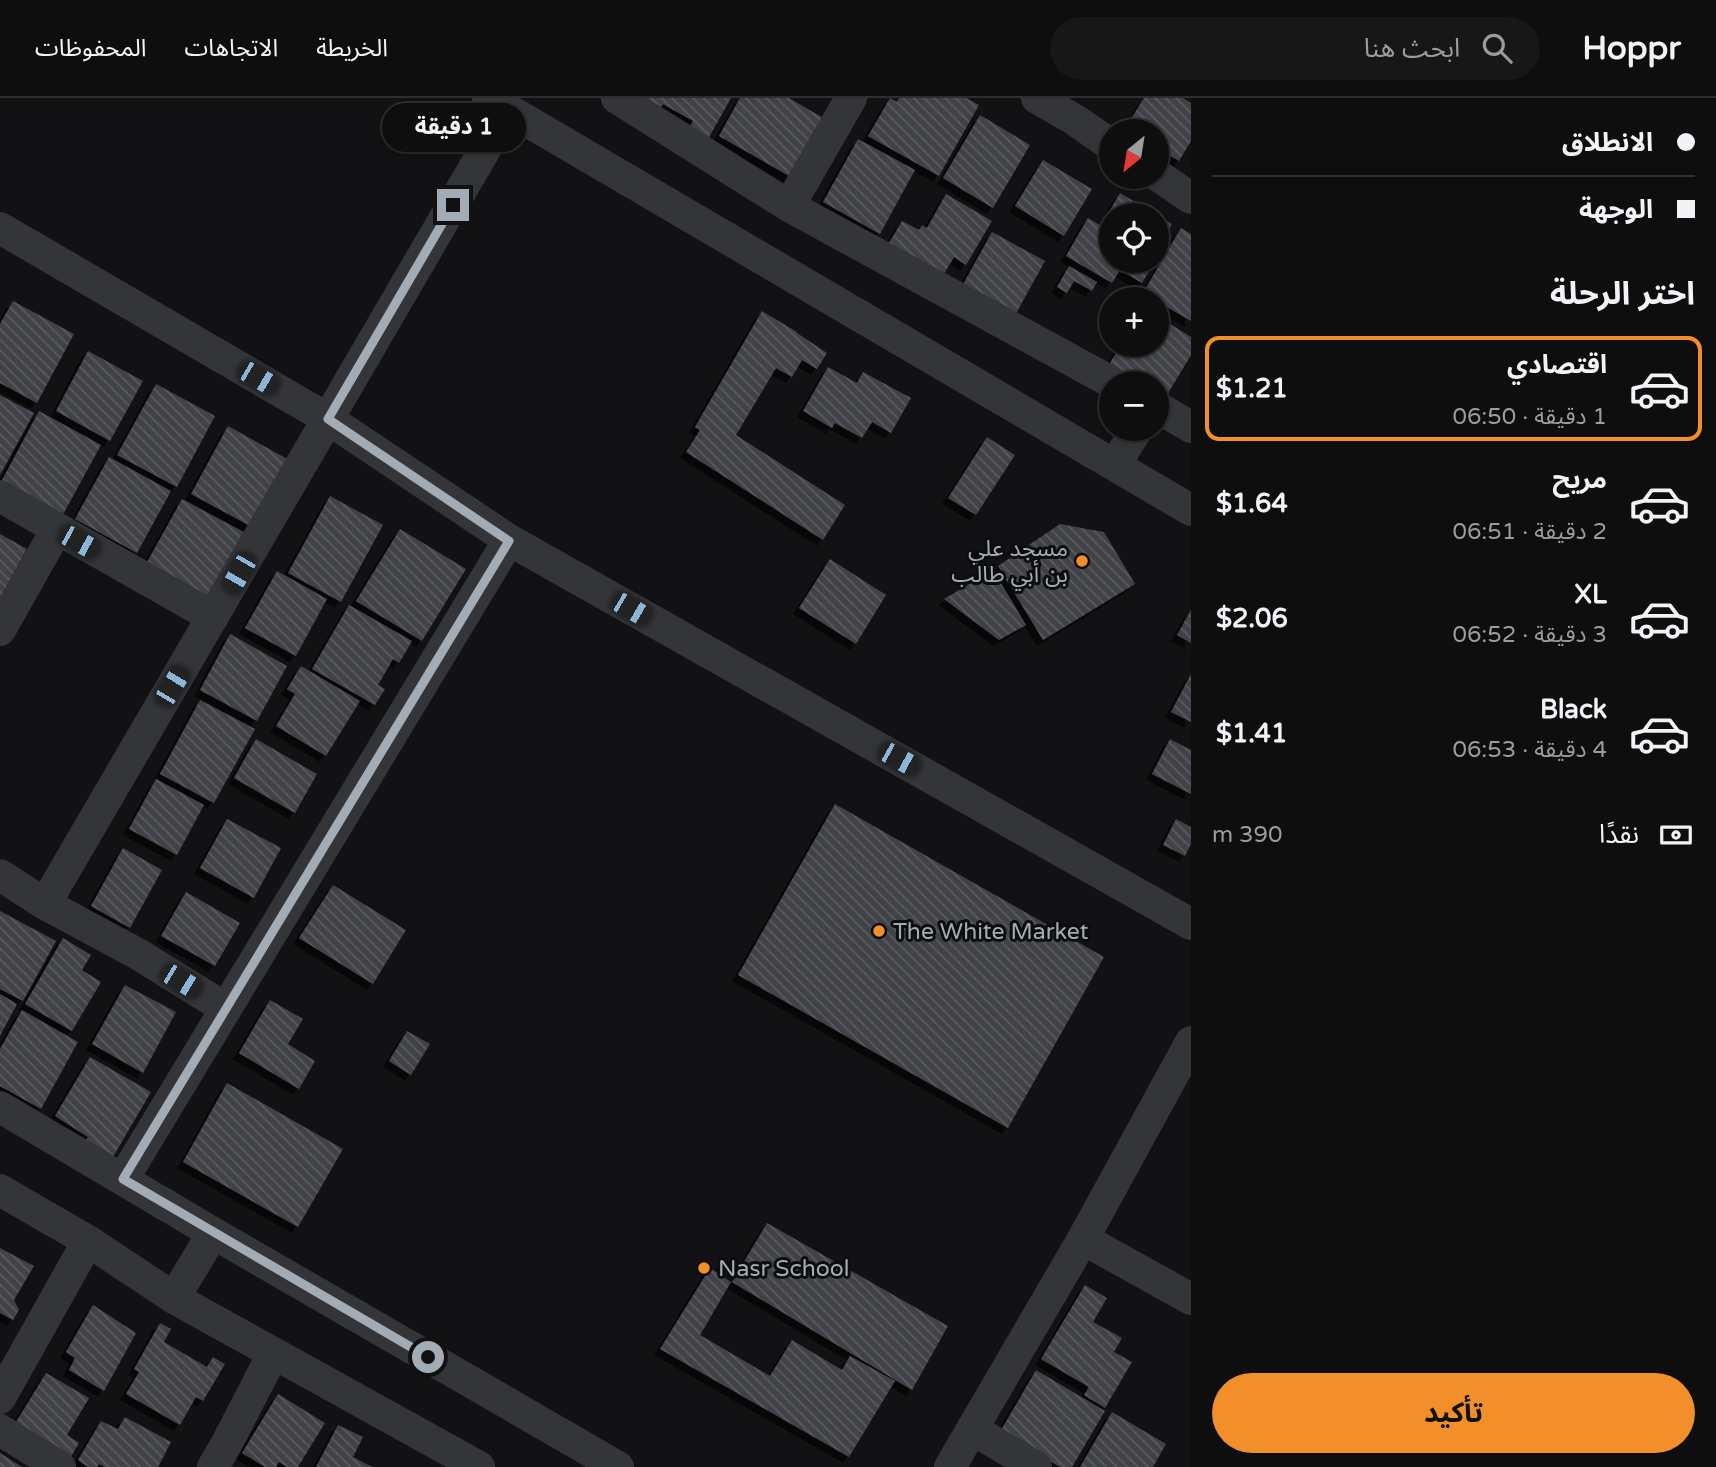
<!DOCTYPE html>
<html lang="ar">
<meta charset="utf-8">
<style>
:root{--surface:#0e0e0f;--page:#171718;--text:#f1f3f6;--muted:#9b9c9e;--line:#2e2e2f;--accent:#f28f2b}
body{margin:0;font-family:"Varela Round","Noto Sans Arabic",sans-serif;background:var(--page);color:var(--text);direction:rtl;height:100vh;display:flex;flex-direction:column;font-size:26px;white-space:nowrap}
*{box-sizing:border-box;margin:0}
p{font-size:23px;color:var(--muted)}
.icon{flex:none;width:38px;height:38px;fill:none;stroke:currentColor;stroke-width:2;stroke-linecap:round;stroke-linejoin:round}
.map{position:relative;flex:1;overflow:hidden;direction:ltr}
.side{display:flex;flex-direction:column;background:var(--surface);width:525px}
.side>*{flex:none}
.banner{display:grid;align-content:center;height:154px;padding:0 21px;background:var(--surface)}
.needle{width:46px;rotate:210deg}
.fabs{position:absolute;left:1099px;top:21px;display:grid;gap:14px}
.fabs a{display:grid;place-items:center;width:70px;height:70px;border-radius:50%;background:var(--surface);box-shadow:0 2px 5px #0004,0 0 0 2px var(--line);font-size:35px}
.end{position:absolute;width:32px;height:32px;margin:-16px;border:9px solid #a3abb4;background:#111;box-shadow:0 0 0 4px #111}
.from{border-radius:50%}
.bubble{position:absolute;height:49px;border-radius:24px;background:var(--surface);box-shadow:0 2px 5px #0004,0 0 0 2px var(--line);font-size:23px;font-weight:700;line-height:49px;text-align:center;direction:rtl}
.car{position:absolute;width:21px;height:42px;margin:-21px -10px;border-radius:9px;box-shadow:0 0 5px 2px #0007;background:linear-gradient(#222 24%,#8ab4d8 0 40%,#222 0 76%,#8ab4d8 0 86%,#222 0)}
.banner b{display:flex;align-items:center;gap:24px;height:66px;font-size:26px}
.banner b+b{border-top:2px solid var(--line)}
.banner i{width:18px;height:18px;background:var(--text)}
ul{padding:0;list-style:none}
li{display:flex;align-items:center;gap:21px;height:105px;margin:0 14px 10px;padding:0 7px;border:4px solid transparent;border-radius:14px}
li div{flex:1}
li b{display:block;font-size:26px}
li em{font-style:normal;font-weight:700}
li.current{border-color:var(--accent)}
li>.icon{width:63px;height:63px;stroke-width:1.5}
h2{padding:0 21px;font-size:32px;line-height:84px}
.pay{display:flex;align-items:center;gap:18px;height:77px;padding:0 21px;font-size:26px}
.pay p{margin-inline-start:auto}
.action{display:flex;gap:14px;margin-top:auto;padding:14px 21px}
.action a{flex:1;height:80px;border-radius:42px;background:var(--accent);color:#111;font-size:28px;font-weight:700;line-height:80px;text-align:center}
header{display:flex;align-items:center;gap:42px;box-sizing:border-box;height:98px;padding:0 35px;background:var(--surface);border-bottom:2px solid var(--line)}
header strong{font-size:33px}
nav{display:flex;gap:38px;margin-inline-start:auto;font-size:24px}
.search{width:490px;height:63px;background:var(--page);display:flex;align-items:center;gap:18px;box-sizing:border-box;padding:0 24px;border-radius:38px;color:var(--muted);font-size:26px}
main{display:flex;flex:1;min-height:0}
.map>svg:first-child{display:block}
</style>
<header>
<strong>Hoppr</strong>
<div class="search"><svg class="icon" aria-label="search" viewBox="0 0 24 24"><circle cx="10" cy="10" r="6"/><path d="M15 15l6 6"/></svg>ابحث هنا</div>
<nav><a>الخريطة</a><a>الاتجاهات</a><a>المحفوظات</a></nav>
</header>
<main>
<section class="side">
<div class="banner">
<b><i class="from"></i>الانطلاق</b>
<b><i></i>الوجهة</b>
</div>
<h2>اختر الرحلة</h2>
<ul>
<li class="current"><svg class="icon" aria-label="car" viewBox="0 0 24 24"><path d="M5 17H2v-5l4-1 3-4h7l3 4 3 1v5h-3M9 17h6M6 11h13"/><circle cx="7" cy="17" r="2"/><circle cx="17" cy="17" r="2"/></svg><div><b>اقتصادي</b><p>1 دقيقة · 06:50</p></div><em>$1.21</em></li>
<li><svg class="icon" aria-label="car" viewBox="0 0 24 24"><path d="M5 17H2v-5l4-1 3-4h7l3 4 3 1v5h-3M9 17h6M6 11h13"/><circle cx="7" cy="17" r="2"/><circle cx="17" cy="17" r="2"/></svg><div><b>مريح</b><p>2 دقيقة · 06:51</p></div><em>$1.64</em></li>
<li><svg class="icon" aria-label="car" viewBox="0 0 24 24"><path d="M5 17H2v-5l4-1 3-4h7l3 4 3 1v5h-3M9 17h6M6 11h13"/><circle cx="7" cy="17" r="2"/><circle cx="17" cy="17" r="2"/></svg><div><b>XL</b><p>3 دقيقة · 06:52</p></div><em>$2.06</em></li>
<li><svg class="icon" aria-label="car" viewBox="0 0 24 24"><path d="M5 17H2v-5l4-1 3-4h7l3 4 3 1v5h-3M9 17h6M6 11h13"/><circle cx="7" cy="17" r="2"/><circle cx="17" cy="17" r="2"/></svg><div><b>Black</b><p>4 دقيقة · 06:53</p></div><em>$1.41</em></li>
</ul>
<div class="pay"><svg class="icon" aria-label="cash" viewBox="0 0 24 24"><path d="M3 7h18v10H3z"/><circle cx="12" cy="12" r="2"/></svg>نقدًا<p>390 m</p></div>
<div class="action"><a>تأكيد</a></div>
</section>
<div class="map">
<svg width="1191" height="1369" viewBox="0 0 1191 1369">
<defs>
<pattern id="building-back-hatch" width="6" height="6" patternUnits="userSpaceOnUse" patternTransform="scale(1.75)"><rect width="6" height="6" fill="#414247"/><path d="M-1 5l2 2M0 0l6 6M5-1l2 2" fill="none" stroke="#595b5f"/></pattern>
<filter id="shadow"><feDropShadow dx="-6" dy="6" stdDeviation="0" flood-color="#0009"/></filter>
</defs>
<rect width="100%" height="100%" fill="#121214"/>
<g fill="url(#building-back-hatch)" filter="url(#shadow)">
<polygon points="637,0 731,0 708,41 689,30 693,23 663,6 656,18"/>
<polygon points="740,0 789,0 825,21 791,79 719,38"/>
<polygon points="890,0 897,4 899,0 966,0 979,7 939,78 868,38"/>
<polygon points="1144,0 1183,0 1191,5 1191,43 1179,63 1157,49 1157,33 1133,33 1126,29"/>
<polygon points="980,17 1030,47 993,110 943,80"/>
<polygon points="858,41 915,72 880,136 823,104"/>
<polygon points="1043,62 1092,91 1064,138 1015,108"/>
<polygon points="1120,95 1172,126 1157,152 1160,154 1157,160 1157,117 1111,117 1111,163 1155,163 1142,185 1120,172 1112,185 1066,158 1088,120 1103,129 1104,127 1102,126"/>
<polygon points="946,96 992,123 966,167 954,159 941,181 886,150 902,123 919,132 922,127 927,130"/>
<polygon points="1181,130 1191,136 1191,223 1157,203 1157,201 1143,195"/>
<polygon points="992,134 1045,163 1014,219 961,190"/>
<polygon points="1069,168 1097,184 1092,193 1074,183 1067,195 1057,189"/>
<polygon points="13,203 74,236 37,305 0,285 0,226"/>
<polygon points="762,213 797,234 797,235 827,255 817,271 802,262 792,279 776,270 736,337 845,407 823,442 686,354 700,332 695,329"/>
<polygon points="1157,218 1191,239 1191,257 1164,302 1157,297 1157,285 1136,285 1108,268 1121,247 1157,247"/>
<polygon points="88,253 143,283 110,343 56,313"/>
<polygon points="828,269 857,285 863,274 911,300 891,335 872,324 862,340 835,325 832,330 803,313"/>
<polygon points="156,286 215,318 177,389 117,357"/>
<polygon points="0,297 34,315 0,377"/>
<polygon points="39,313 101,347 60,422 0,386"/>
<polygon points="228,328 291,363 254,430 191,396"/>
<polygon points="987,339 1015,357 976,417 948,400"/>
<polygon points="109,359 171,393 137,455 75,421"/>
<polygon points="330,398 383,427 341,504 288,475"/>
<polygon points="182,401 251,438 215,504 146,466"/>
<polygon points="1060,426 1104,434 1135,486 1043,542 998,468"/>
<polygon points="400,431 466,471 422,543 356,503"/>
<polygon points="0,436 27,451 0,500"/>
<polygon points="830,461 886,497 856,546 799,510"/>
<polygon points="993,472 1026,527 999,542 944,501"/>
<polygon points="277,473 327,501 296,558 245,530"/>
<polygon points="349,507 412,543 399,565 393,561 378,587 385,591 375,607 312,571"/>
<polygon points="1191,512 1191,545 1177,537"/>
<polygon points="230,536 287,568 257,623 200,592"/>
<polygon points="301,568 360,603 326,658 276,628 295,596 287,591"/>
<polygon points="1191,576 1191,624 1171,614"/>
<polygon points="200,602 255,631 214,705 160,676"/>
<polygon points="256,641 317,676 295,715 234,680"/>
<polygon points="1170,641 1191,652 1191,696 1152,676"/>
<polygon points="156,681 204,707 177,757 129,731"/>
<polygon points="835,706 1104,859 1008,1030 738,877"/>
<polygon points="227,721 281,750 254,800 200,770"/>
<polygon points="1176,721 1191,729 1191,746 1185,758 1163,747"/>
<polygon points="123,750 162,772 130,830 91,808"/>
<polygon points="333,787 406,832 373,886 299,840"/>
<polygon points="186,794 240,825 215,868 161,838"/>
<polygon points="0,813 56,843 23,903 0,891"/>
<polygon points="63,840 91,857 82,872 101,884 72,933 25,906"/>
<polygon points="125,887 176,914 143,975 92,946"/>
<polygon points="0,896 17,906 0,938"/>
<polygon points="270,902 303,921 288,946 315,963 299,991 239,955"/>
<polygon points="22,912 78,944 41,1011 0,988 0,951"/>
<polygon points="407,933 430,946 411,977 389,963"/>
<polygon points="90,959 151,994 110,1064 82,1049 88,1039 55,1018"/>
<polygon points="227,985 343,1051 298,1129 183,1064"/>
<polygon points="767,1125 948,1228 912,1292 732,1184"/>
<polygon points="0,1150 34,1168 14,1202 19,1212 13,1222 0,1215"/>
<polygon points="710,1170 731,1184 700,1237 770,1278 792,1242 842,1272 850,1258 895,1283 849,1359 660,1251"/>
<polygon points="1085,1187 1107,1200 1093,1224 1122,1240 1114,1254 1132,1264 1105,1310 1084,1297 1089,1289 1041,1261"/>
<polygon points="93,1207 136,1235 104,1293 69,1272 75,1260 66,1254"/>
<polygon points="160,1225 171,1231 164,1244 207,1269 213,1259 225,1266 203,1303 196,1299 180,1327 126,1296 139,1274 134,1271"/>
<polygon points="1036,1272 1105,1313 1072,1369 1060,1369 1000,1334"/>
<polygon points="46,1275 89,1300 67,1337 79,1345 66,1367 16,1324"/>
<polygon points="278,1296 325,1325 298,1369 287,1369 279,1364 276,1369 265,1369 242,1355"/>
<polygon points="1112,1314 1166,1346 1153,1369 1080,1369"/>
<polygon points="125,1319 171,1344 158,1369 105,1369 99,1366 97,1369 88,1369 78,1362 101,1323 118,1331"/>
<polygon points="338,1327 363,1339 353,1359 372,1369 316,1369"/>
<polygon points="0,1355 22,1369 0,1369"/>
</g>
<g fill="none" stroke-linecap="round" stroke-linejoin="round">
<g stroke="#333539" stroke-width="32">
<polyline points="488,0 1191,412"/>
<polyline points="617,0 789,108 1113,285"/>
<polyline points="1037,0 1075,22 1111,47"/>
<polyline points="1157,77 1191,100"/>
<polyline points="789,108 851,0"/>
<polyline points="0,130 328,321 509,442 1191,826"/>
<polyline points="1157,309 1191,329"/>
<polyline points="1115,367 1137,331"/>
<polyline points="0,398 213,519"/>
<polyline points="0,532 57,431"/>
<polyline points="0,777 45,806 138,856 225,910"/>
<polyline points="45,806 508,12"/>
<polyline points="0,1009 213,1135 618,1369"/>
<polyline points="123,1081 509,442"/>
<polyline points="0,1092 88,1143 174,1200 479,1369"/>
<polyline points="1083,1141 1191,1201"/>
<polyline points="174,1200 213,1135"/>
<polyline points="0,1300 88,1143"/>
<polyline points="972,1331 1036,1369"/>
<polyline points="0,1332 60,1369"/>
<polyline points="213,1369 227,1345 273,1256"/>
<polyline points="950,1369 1083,1141 1191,944"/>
</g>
</g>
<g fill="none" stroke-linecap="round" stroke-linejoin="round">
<polyline stroke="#a3abb4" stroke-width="9" points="428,1259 123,1081 509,443 328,321 453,107"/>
</g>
<g fill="#f28f2b" stroke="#0d0d0f" stroke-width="2.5">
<circle cx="1082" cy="463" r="7"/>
<circle cx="879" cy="833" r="7"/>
<circle cx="704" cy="1170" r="7"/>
</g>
<g text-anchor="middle" stroke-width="6" stroke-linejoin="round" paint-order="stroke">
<g font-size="23" fill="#a3abb4" stroke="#0d0d0f" text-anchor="start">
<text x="1068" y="458" text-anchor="end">مسجد علي<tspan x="1068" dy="26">بن أبي طالب</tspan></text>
<text x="893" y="841">The White Market</text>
<text x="718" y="1178">Nasr School</text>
</g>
</g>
</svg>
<div class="fabs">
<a><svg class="needle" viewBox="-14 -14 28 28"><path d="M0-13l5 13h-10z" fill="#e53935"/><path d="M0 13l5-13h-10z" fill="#9b9c9e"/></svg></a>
<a><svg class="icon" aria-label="locate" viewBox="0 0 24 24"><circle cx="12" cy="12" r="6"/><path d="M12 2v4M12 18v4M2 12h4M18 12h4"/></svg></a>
<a>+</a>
<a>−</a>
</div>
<i class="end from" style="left:428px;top:1259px"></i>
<i class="end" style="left:453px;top:107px"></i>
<div class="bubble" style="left:382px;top:5px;width:144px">1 دقيقة</div>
<i class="car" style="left:258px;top:280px;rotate:120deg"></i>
<i class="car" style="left:79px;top:444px;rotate:119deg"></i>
<i class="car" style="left:239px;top:475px;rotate:210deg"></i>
<i class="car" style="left:631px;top:511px;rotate:120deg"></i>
<i class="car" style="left:172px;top:588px;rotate:31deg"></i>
<i class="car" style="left:899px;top:661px;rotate:119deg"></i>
<i class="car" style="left:181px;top:883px;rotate:121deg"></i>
</div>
</main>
